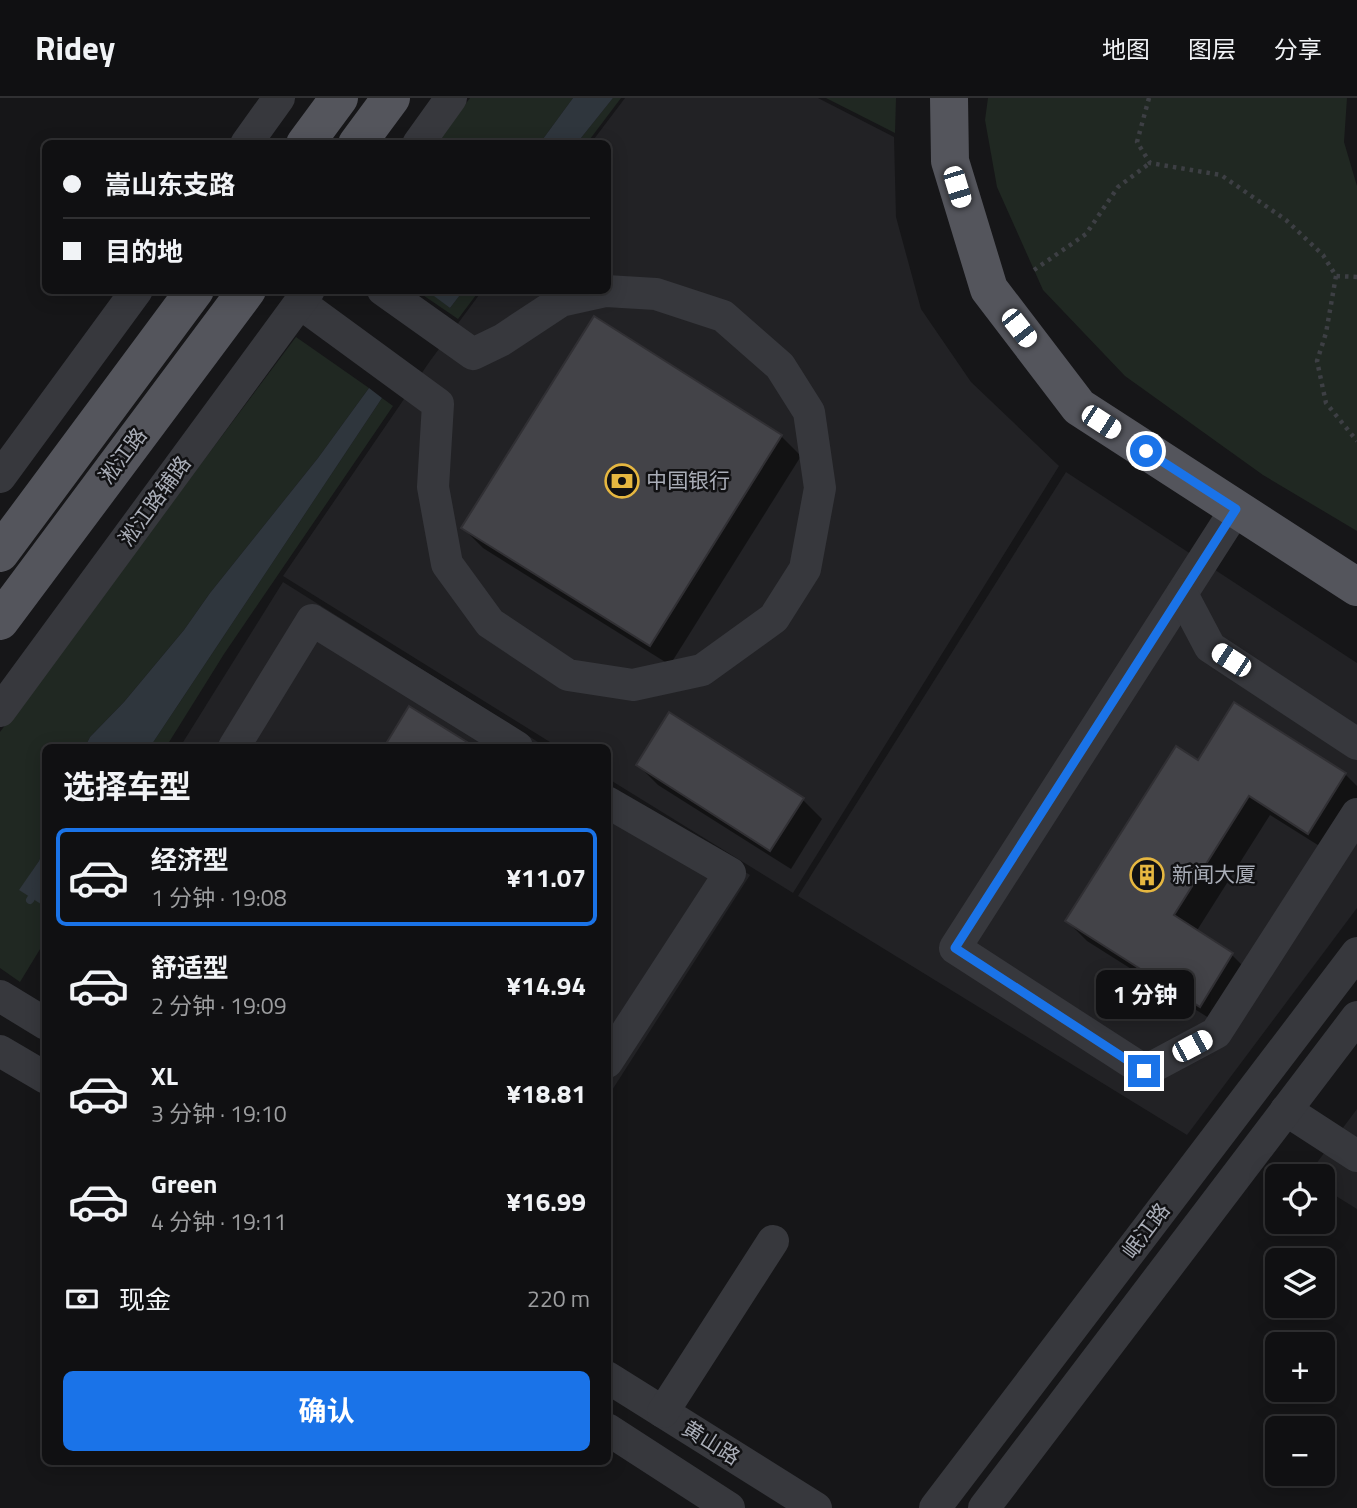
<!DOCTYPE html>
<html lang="zh">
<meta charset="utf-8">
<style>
:root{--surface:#101012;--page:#19191b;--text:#f1f3f6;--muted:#9c9d9f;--line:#303032;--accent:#1a73e8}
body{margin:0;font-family:"Titillium Web","Noto Sans SC",sans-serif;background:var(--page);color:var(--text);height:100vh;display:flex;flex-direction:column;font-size:26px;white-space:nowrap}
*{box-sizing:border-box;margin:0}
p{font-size:23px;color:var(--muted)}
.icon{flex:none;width:38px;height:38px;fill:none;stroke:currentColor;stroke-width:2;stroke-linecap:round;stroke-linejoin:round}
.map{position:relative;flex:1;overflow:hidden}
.sheet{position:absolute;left:42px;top:646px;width:569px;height:721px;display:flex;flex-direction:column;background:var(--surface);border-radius:10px;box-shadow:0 4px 18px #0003,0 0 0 2px var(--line)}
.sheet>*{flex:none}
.guide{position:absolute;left:42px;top:42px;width:569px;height:154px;border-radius:10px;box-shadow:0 4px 18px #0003,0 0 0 2px var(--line);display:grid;align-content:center;height:154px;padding:0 21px;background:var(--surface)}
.fabs{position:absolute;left:1265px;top:1066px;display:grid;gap:14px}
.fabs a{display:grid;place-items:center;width:70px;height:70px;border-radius:10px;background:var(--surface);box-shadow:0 4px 18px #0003,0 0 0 2px var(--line);font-size:35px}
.end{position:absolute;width:32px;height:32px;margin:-16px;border:9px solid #1a73e8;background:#fff;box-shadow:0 0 0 4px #fff}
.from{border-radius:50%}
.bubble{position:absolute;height:49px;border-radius:10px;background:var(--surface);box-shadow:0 4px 18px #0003,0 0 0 2px var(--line);font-size:23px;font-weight:700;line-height:49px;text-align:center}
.car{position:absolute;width:21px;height:42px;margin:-21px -10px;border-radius:9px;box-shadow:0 0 5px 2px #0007;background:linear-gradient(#fff 24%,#345 0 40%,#fff 0 76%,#345 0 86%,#fff 0)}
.guide b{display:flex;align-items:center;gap:24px;height:66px;font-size:26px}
.guide b+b{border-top:2px solid var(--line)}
.guide i{width:18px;height:18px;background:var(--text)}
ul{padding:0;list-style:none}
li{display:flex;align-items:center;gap:21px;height:98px;margin:0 14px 10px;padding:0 7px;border:4px solid transparent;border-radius:10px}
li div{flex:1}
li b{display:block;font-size:26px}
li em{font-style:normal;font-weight:700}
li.active{border-color:var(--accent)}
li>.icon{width:63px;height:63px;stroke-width:1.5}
h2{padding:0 21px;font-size:32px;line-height:84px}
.pay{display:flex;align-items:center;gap:18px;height:77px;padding:0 21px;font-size:26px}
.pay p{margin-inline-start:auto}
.action{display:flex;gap:14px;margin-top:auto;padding:14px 21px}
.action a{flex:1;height:80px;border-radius:10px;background:var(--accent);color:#fff;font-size:28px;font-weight:700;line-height:80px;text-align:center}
header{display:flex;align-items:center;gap:42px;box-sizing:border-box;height:98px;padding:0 35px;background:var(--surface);border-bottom:2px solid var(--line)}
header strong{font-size:33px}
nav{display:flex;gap:38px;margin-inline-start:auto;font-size:24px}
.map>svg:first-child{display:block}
</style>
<header>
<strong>Ridey</strong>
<nav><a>地图</a><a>图层</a><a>分享</a></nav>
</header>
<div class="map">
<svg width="1357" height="1410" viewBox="0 0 1357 1410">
<rect width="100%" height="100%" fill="#161618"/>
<g fill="#222225">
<polygon points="625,0 818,0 894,39 896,119 921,211 971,284 1059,368 793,795 607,680 607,649 558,649 283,478 430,263 482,193 607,192 607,46 591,45"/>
<polygon points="1066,374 1357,565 1357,810 1187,1037 798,798"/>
<polygon points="283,484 546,649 180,649"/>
<polygon points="607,688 750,777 607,1000"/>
<polygon points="1357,1011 1357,1111 1323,1090 1323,1078 1307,1078"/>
</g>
<g fill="#202822">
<polygon points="470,0 573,0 540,45 436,46"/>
<polygon points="613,0 621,0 587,45 577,45"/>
<polygon points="826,0 896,0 895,35"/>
<polygon points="988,0 1347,0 1344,44 1357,88 1357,433 1263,377 1125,278 1043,192 997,89 985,22"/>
<polygon points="417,193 432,193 431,195 450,210 463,193 479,193 458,221"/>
<polygon points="296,239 369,290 318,360 210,495 184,532 124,604 90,639 85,649 46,649 45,746 39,763 20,792 44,807 45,806 45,843 20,884 0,870 0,634"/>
<polygon points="382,300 393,308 224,556 166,649 150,649"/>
</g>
<g fill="#2f363d">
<polygon points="573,0 613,0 577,45 540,45"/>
<polygon points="432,193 432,192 463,193 450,210 430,195"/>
<polygon points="369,290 382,300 150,649 85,649 90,639 124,604 184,532 210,495 318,360"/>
<polygon points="45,746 46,806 44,808 19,792 39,763"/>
</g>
<g fill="#0007">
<polygon points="781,338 801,358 670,567 483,450 463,430"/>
<polygon points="1198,664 1345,676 1357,688 1357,709 1329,754 1270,717 1196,834 1232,857 1252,877 1220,927 1087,843 1067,823"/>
<polygon points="638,667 802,701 822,721 791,771 658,687"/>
</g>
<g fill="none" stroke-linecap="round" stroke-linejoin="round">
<polyline stroke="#2f363d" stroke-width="8" points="30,802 46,776"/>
</g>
<g fill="#434348" stroke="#313034" stroke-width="2">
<polygon points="594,218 782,337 650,548 461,430"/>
<polygon points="1234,604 1346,675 1308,736 1249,698 1174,817 1233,855 1200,909 1065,823 1176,648 1198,662"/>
<polygon points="409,608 475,649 384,649"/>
<polygon points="669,614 804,700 770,753 636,667"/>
</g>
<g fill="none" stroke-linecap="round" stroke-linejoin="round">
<g stroke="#3d3f44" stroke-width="4.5" stroke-dasharray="3.5 5" stroke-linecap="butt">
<polyline points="1149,0 1137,44 1150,65 1221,77 1286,122 1323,157 1336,178 1357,179"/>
<polyline points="1034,172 1086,136 1118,89 1150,65"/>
<polyline points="1336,178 1326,235 1317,263 1326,305 1357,343"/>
</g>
<g stroke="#37383d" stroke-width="32">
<polyline points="246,46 279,0"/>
<polyline points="418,46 451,0"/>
<polyline points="300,205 438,306 433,389 447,466 490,525 568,577 633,587 702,572 774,520 805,471 820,390 809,314 780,268 723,218 656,196 606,193 561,203 502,242 473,256 383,192"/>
<polyline points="0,379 137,192"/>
<polyline points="1236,411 955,850 1145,973 1216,935 1357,716"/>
<polyline points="1182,496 1210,549 1357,646"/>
<polyline points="0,613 309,192"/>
<polyline points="234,649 312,522 517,649"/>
<polyline points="607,704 730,775 607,964"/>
<polyline points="0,898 46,926"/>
<polyline points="0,953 46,980"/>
<polyline points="1286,1012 1357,1058"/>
<polyline points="607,1279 816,1410"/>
<polyline points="663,1314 773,1143"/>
<polyline points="607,1331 729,1410"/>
<polyline points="935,1410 1357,855"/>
<polyline points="984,1410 1357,919"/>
</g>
<g stroke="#54555c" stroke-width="38">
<polyline points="949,0 950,63 989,191 1079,309 1357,489"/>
<polyline points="305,46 339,0"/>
<polyline points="357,46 391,0"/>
<polyline points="0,455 195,192"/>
<polyline points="0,523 247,192"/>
</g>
</g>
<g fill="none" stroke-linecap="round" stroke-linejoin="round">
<polyline stroke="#1a73e8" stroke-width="9" points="1144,973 955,850 1236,411 1146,353"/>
</g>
<defs>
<symbol id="bank-ring" viewBox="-11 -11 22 22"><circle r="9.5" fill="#111113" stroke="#e6b740" stroke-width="1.5"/><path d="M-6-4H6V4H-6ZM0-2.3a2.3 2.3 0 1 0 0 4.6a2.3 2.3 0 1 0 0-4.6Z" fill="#e6b740"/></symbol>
<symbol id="building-ring" viewBox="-11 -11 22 22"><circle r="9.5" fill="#111113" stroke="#e6b740" stroke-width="1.5"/><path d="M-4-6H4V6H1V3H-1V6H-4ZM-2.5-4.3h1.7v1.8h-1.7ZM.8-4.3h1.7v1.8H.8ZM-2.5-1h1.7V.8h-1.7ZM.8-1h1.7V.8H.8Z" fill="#e6b740"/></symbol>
</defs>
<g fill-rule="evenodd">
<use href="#bank-ring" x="603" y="364" width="38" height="38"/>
<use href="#building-ring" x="1128" y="758" width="38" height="38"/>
</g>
<g text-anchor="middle" stroke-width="5" stroke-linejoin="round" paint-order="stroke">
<g font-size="21" fill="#a9adb7" stroke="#111113">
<text transform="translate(123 358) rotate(-53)" y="7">淞江路</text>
<text transform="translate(155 403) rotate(-54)" y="7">淞江路辅路</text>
<text transform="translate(1146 1133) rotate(-53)" y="7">岷江路</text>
<text transform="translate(711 1345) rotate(32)" y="7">黄山路</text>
</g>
<g font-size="21" fill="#a9adb7" stroke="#111113" text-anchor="start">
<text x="646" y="390">中国银行</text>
<text x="1172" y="784">新闻大厦</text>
</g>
</g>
</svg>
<div class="fabs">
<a><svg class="icon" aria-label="locate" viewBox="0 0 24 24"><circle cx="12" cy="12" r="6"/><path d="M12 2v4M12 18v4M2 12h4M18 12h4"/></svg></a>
<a><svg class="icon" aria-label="layers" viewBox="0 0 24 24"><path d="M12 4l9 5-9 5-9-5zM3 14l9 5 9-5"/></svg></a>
<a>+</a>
<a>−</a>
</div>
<i class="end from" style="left:1146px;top:353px"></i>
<i class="end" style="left:1144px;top:973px"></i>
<div class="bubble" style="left:1096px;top:872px;width:98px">1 分钟</div>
<i class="car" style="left:957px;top:89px;rotate:163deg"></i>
<i class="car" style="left:1019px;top:230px;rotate:142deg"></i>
<i class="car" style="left:1101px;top:324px;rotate:123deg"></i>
<i class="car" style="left:1231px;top:562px;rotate:303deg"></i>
<i class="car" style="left:1192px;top:948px;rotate:62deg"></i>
<div class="guide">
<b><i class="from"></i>嵩山东支路</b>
<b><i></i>目的地</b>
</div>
<section class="sheet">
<h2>选择车型</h2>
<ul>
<li class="active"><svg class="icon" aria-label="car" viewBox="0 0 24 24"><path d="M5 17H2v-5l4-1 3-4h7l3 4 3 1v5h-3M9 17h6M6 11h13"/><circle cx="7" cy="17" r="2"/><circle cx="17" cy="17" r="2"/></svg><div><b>经济型</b><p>1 分钟 · 19:08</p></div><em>¥11.07</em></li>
<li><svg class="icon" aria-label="car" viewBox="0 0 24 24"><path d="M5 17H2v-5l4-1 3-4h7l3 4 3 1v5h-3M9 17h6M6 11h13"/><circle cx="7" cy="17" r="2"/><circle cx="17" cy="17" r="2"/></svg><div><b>舒适型</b><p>2 分钟 · 19:09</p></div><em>¥14.94</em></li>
<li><svg class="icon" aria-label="car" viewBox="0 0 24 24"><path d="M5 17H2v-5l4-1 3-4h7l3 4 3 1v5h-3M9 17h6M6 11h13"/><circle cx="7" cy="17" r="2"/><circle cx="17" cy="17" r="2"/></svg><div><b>XL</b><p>3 分钟 · 19:10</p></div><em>¥18.81</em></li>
<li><svg class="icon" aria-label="car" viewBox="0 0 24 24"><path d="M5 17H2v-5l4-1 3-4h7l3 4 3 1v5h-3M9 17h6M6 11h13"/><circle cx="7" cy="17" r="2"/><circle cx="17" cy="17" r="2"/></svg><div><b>Green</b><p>4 分钟 · 19:11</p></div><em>¥16.99</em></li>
</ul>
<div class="pay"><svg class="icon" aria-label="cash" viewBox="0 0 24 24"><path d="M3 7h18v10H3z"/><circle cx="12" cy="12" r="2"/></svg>现金<p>220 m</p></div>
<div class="action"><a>确认</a></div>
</section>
</div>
